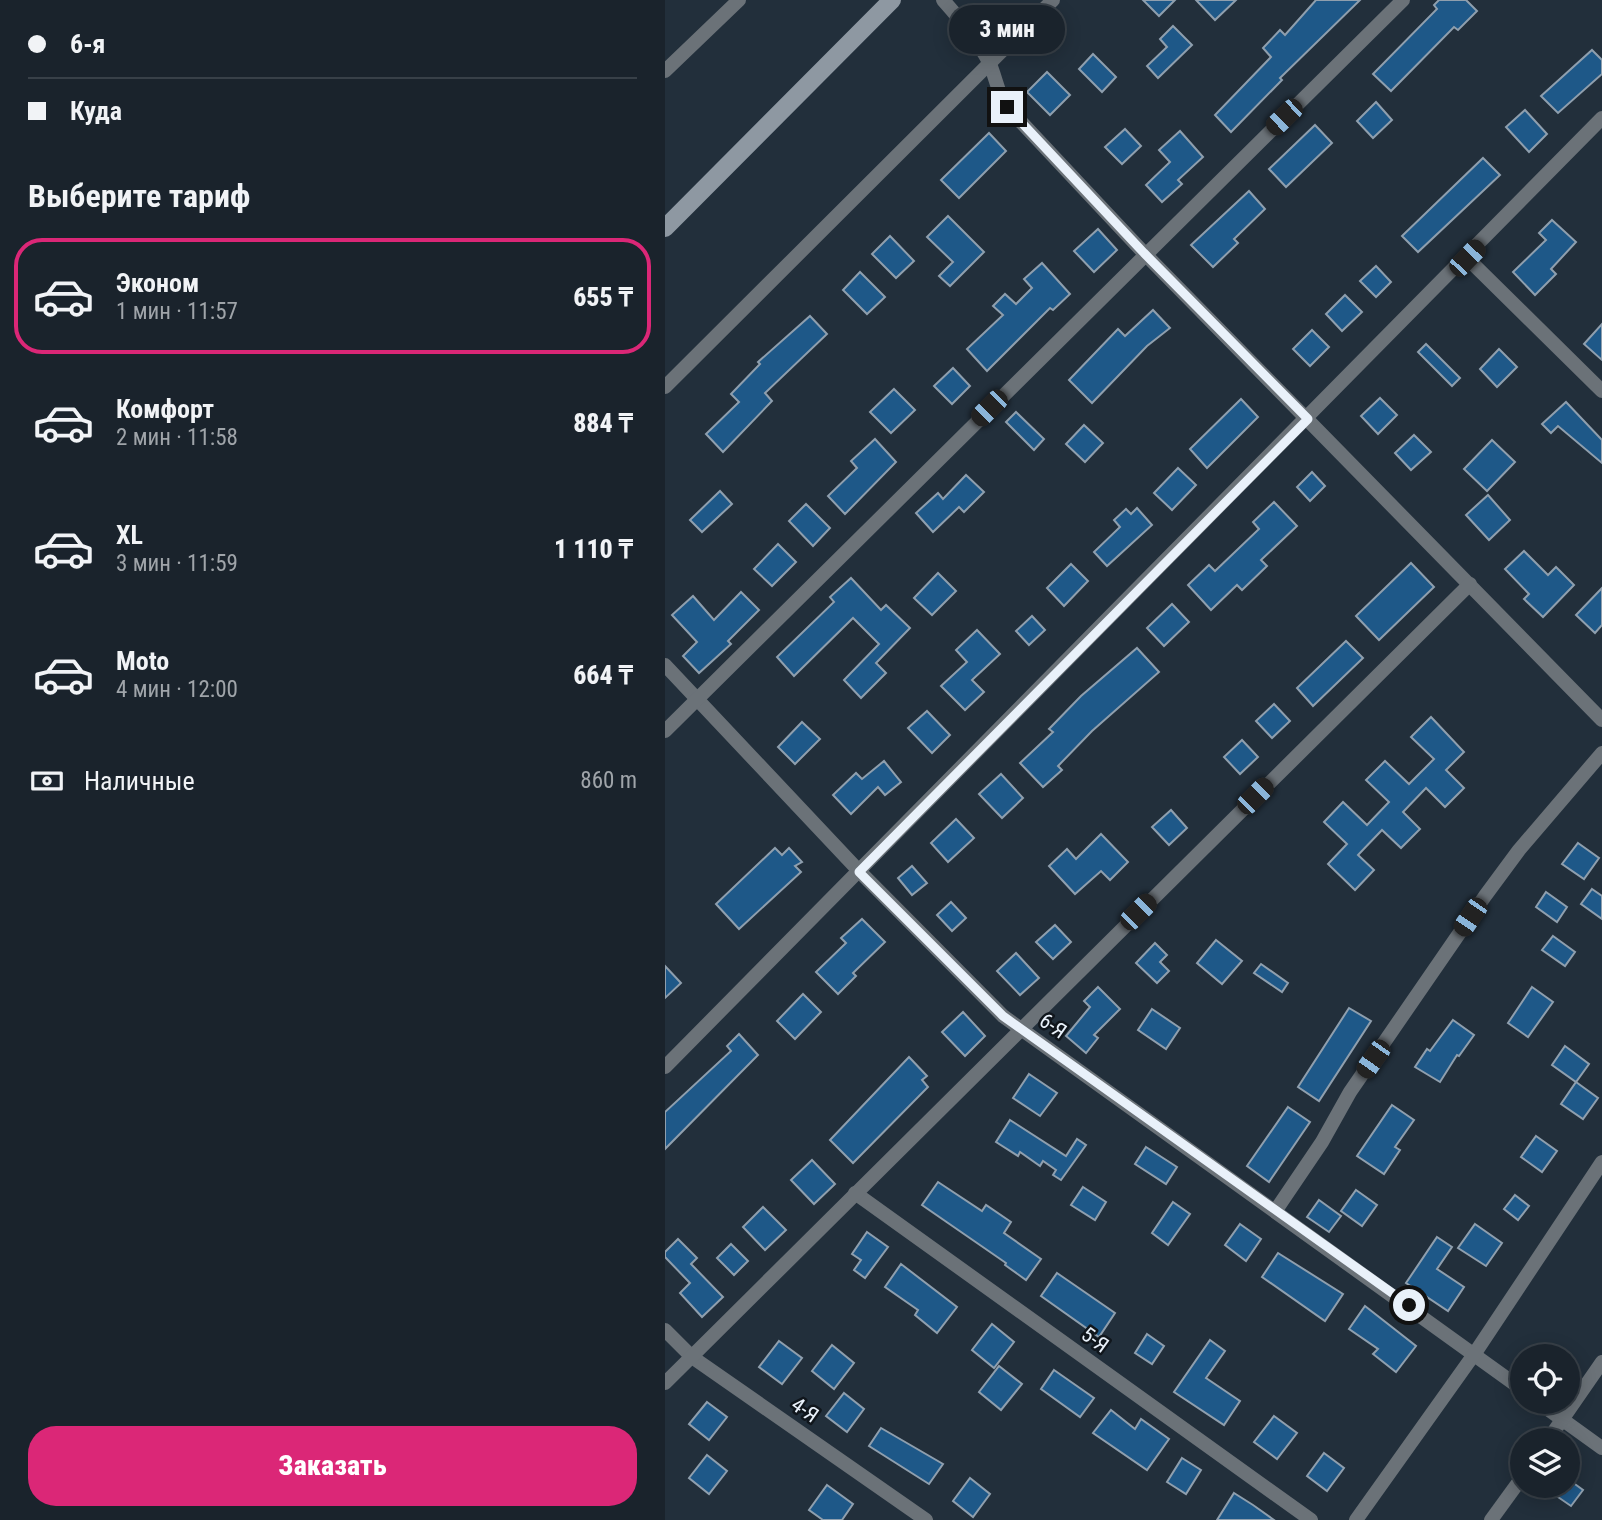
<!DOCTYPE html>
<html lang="ru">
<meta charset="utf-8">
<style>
:root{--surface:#1a232c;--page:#232b34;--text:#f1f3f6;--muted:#9fa4a9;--line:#384048;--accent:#db2777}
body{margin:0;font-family:"Roboto Condensed",sans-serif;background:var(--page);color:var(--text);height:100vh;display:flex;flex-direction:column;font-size:26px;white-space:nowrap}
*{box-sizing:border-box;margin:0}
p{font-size:23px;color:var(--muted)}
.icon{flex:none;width:38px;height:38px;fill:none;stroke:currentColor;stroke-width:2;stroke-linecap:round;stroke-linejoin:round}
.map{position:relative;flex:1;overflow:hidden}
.details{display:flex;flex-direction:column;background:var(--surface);width:665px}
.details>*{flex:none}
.banner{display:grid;align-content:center;height:154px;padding:0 28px;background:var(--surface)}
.fabs{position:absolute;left:845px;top:1344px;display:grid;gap:14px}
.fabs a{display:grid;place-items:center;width:70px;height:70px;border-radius:50%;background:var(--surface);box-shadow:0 4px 18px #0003,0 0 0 2px var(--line);font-size:35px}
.end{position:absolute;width:32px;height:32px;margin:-16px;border:9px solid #e9f1fa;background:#111;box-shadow:0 0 0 4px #111}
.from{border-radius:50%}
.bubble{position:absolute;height:49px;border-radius:24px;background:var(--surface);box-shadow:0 4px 18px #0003,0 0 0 2px var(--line);font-size:23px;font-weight:800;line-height:49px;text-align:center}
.car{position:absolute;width:21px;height:42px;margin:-21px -10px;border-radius:9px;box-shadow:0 0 5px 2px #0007;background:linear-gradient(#222 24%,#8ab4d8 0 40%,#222 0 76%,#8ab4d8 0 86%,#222 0)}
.banner b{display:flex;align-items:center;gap:24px;height:66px;font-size:26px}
.banner b+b{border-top:2px solid var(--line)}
.banner i{width:18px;height:18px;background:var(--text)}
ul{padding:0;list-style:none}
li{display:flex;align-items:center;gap:21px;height:116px;margin:0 14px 10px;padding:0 14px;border:4px solid transparent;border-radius:28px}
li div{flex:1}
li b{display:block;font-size:26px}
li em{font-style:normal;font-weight:800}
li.selected{border-color:var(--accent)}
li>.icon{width:63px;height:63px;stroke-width:1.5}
h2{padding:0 28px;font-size:32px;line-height:84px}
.pay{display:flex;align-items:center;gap:18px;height:77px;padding:0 28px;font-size:26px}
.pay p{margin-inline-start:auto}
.action{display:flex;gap:14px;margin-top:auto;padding:14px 28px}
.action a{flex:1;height:80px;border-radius:28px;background:var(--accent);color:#fff;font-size:28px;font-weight:800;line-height:80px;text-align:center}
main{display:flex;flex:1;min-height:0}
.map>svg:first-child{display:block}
</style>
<main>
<section class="details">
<div class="banner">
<b><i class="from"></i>6-я</b>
<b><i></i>Куда</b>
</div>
<h2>Выберите тариф</h2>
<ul>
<li class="selected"><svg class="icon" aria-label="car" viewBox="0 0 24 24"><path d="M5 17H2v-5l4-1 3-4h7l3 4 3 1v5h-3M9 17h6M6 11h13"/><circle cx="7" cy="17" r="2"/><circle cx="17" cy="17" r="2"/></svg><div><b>Эконом</b><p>1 мин · 11:57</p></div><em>655 ₸</em></li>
<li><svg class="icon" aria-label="car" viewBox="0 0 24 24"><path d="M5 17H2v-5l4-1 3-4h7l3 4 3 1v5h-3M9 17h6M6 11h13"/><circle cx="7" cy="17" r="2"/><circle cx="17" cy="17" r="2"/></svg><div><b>Комфорт</b><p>2 мин · 11:58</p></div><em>884 ₸</em></li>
<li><svg class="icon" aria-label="car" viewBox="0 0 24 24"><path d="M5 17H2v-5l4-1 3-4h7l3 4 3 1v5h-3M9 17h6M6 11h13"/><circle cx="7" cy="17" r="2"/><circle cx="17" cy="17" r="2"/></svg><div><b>XL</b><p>3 мин · 11:59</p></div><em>1 110 ₸</em></li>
<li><svg class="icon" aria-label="car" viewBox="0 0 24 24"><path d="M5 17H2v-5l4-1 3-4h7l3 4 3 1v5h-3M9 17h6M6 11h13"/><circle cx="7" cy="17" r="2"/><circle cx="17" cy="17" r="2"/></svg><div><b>Moto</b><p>4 мин · 12:00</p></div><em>664 ₸</em></li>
</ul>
<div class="pay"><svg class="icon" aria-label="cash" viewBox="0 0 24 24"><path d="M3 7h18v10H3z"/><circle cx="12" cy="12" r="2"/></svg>Наличные<p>860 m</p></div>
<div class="action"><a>Заказать</a></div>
</section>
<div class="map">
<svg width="937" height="1520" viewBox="0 0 937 1520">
<rect width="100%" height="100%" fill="#222f3b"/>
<g fill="#1e5888" stroke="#8f9fae" stroke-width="2">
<polygon points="478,0 510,0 494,16"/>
<polygon points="531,0 571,0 550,20"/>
<polygon points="651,0 695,0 615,78 617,80 566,132 550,115 606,57 598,48 615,30 620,35"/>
<polygon points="774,0 801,0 812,11 793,30 789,27 726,91 708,74 772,9 769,5"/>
<polygon points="508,26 527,45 493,78 482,66 502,47 495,39"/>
<polygon points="927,50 937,60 937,74 893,113 876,96"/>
<polygon points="428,54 451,77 437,92 414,69"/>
<polygon points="382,72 405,95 385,115 362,92"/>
<polygon points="711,102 727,120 708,138 692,121"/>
<polygon points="860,110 882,134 864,152 841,127"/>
<polygon points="650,125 667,143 621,187 604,169"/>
<polygon points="460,129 476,146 457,164 440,147"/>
<polygon points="515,131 538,157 513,180 517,184 497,202 481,185 505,162 494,150"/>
<polygon points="324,133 341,151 294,198 276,180"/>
<polygon points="818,158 835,175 753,252 737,236"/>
<polygon points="584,191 600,209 569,239 573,243 548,267 526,245"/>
<polygon points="283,216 319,252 285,286 274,276 288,262 262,237"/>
<polygon points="887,220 911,242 886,269 891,274 870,295 848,272 881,240 874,233"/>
<polygon points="433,229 452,250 429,272 409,251"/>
<polygon points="225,236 249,261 231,278 207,254"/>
<polygon points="377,263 405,294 388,310 385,308 322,371 302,349 338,315 328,306 340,294 351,304 367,288 359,279"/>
<polygon points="711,266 726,282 711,297 695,281"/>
<polygon points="195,272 220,297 202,314 178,290"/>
<polygon points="680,295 697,312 677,331 661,314"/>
<polygon points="488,310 505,328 482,346 427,403 404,380 453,329 460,336"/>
<polygon points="145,316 162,334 100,393 107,401 58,452 41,434 74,402 66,394 95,364 93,362"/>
<polygon points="937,324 937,360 919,344"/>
<polygon points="647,330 664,347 645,366 628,349"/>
<polygon points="761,344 795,378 787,386 753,352"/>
<polygon points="834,349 852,367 832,387 815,369"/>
<polygon points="288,368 305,386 287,404 269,386"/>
<polygon points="229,389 250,410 226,433 205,412"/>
<polygon points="715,398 732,415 713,434 696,416"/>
<polygon points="576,399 593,417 542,468 525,449"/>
<polygon points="901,402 937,440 937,463 893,426 886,433 877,424"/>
<polygon points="351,412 379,439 369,450 341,422"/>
<polygon points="419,425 438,443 420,462 401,444"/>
<polygon points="749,435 766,452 746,470 730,453"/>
<polygon points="210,439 231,462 180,514 163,496 192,468 186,461"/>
<polygon points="827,440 850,462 822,491 799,469"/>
<polygon points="513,468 531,485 507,510 489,493"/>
<polygon points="647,472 660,486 645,501 632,487"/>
<polygon points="301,475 319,492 299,512 294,507 268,532 251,513 273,493 278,499"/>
<polygon points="55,491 67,504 37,532 25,520"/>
<polygon points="823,495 845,520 824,540 801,515"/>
<polygon points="609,502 632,526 596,560 602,566 577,590 572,585 546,610 523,585 544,565 550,571 594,529 588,522"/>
<polygon points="141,504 165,528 148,546 124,521"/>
<polygon points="472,508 487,525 442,566 429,552 455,527 449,520 461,509 466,514"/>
<polygon points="113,544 131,562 107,586 89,569"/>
<polygon points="859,551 883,575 891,567 909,585 878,617 859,599 864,594 840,569"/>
<polygon points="746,563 769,587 714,640 691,616"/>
<polygon points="406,564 423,581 399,606 382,588"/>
<polygon points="273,573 291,591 267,615 249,598"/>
<polygon points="186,578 216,610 221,605 245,628 211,663 221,673 196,698 179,680 214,644 188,618 129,676 112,657 169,602 165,597"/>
<polygon points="937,588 937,625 930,633 911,615"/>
<polygon points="76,592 94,610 63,641 66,644 34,673 18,656 32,642 7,615 28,596 49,620"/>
<polygon points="507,604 524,622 499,646 482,628"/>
<polygon points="367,616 380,630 364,645 351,631"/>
<polygon points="312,630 335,654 307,680 319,692 300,710 276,686 302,662 291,650"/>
<polygon points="681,641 698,658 648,706 632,688"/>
<polygon points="472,648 494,672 427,731 393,766 397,770 378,787 355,763 388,732 384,729 416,696"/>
<polygon points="609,704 625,721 607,738 591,721"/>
<polygon points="262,711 285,735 267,753 243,728"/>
<polygon points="766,717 799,752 781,770 799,788 780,807 761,788 738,812 755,829 736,848 717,830 693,855 709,870 690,890 663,864 682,844 659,822 678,802 702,825 724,802 701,780 720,761 744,784 769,759 746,737"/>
<polygon points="137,722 155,739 130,764 113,747"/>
<polygon points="577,740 593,757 575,774 559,757"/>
<polygon points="219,761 236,782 220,795 213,787 186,814 168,795 191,773 197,779"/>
<polygon points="336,774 358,798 337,818 314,794"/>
<polygon points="506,810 522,828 504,845 487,827"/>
<polygon points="291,819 309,838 283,862 266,843"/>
<polygon points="436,834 463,862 445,880 436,871 410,894 384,866 402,849 411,859"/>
<polygon points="913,843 934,858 919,879 897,864"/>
<polygon points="110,848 117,855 124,848 137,862 130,866 136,872 74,929 51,904"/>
<polygon points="247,866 262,883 247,895 233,878"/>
<polygon points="927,889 937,896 937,919 916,904"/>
<polygon points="881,892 902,907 892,922 871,907"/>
<polygon points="286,902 301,918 287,931 272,915"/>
<polygon points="197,919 220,942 188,973 191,976 173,994 151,972 181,943 176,938"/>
<polygon points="390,925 406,942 388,959 371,942"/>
<polygon points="888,936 910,952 900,966 877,950"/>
<polygon points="551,940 577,961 557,984 532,963"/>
<polygon points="490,943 502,955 495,962 504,971 492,983 471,963"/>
<polygon points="351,953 374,978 355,995 332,971"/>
<polygon points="596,964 623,983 617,992 589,973"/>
<polygon points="0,966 16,983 0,998"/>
<polygon points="433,987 455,1009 429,1035 433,1038 421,1053 401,1036 425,1007 419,1001"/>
<polygon points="867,987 888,1002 863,1037 843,1023"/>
<polygon points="138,994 156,1012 130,1039 112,1021"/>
<polygon points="684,1008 706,1021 654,1101 633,1087"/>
<polygon points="487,1009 515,1028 501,1049 473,1030"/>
<polygon points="298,1012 320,1036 300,1056 277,1032"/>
<polygon points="788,1020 809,1035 794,1056 792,1055 775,1082 750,1067 762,1049 765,1051"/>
<polygon points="74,1034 93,1055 0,1149 0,1112 66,1051 62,1046"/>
<polygon points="900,1046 924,1064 911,1082 887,1065"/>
<polygon points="244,1057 262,1076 257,1080 263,1087 188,1163 165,1140"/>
<polygon points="364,1074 392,1093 375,1116 348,1098"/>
<polygon points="911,1082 933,1098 918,1119 896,1104"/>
<polygon points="727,1105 749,1120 730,1147 735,1150 719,1174 692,1156"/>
<polygon points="623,1107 645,1122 604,1182 582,1166"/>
<polygon points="345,1120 401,1156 412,1139 421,1145 396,1180 388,1175 391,1170 378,1161 375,1166 355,1152 353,1156 331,1142"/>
<polygon points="871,1136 892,1151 877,1172 856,1157"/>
<polygon points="481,1147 512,1167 501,1184 470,1164"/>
<polygon points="147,1160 170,1184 149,1204 126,1180"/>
<polygon points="273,1182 317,1211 321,1205 346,1222 339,1233 376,1259 361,1280 340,1265 341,1263 257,1205"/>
<polygon points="418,1187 441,1202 430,1220 406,1205"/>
<polygon points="691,1190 712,1205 697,1226 676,1211"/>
<polygon points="850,1195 864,1206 853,1220 839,1209"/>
<polygon points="654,1200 676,1216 664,1232 642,1217"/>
<polygon points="508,1202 525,1214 503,1245 487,1233"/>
<polygon points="98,1207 121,1230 100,1250 78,1227"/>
<polygon points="575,1224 596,1239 581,1261 560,1245"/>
<polygon points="810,1224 837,1243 821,1266 793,1248"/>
<polygon points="202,1232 223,1247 200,1278 189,1270 196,1260 187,1254"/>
<polygon points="772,1237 787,1247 772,1269 799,1287 783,1311 741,1283"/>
<polygon points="13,1239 32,1258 26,1264 58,1297 37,1317 15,1293 25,1283 0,1257 0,1252"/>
<polygon points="66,1244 83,1261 69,1275 52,1258"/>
<polygon points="613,1253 678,1294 660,1321 597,1277"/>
<polygon points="236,1264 292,1307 272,1333 250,1315 253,1310 220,1287"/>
<polygon points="392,1273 450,1313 434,1337 376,1296"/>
<polygon points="700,1306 751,1346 731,1372 708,1354 713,1349 684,1329"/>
<polygon points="327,1324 349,1342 329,1368 307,1350"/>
<polygon points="482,1334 499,1346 487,1364 470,1353"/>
<polygon points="545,1340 560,1351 541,1378 575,1401 559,1425 509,1392"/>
<polygon points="114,1341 137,1358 117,1384 94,1367"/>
<polygon points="167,1345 189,1363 169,1389 147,1371"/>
<polygon points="334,1366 357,1384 336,1410 314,1392"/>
<polygon points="389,1370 429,1398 415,1417 376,1389"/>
<polygon points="179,1393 199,1409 182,1432 161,1416"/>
<polygon points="42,1402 62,1417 44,1440 24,1424"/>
<polygon points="446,1410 470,1429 476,1419 504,1439 482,1470 428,1433"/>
<polygon points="609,1416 632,1433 612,1459 589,1442"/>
<polygon points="216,1428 278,1464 264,1484 204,1446"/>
<polygon points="659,1453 679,1468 662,1491 642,1476"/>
<polygon points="42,1455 62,1471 44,1494 24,1478"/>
<polygon points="517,1458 536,1470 521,1494 502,1482"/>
<polygon points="305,1478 325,1494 308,1517 288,1501"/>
<polygon points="903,1479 918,1490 906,1506 877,1486 903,1486"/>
<polygon points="162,1485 188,1504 177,1520 158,1520 144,1510"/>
<polygon points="569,1493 588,1505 609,1520 552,1520"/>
</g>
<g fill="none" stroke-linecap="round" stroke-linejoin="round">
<g stroke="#6b7278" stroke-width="14">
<path d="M 278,0 C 295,19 312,39 324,62 C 331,77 332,92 342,107 L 479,253 L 937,720"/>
<polyline points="0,71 74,0"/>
<polyline points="802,258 937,391"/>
<polyline points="0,387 388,0"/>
<polyline points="0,665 194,871 338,1016 858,1390"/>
<polyline points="0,731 738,0"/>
<polyline points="0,1067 937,118"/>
<polyline points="190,1193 646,1520"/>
<polyline points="611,1210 657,1142 685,1092 820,896 854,850 937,753"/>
<polyline points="0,1330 27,1357 261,1520"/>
<polyline points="0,1383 805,584"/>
<polyline points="873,1402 937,1448"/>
<polyline points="883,1440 937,1362"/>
<polyline points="691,1520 810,1353 937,1162"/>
<polyline points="826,1520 858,1476"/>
</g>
<polyline stroke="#8e98a2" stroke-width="18" points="0,228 227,0"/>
</g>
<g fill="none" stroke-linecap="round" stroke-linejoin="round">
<polyline stroke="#e9f1fa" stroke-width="9" points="342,107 479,253 643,419 194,872 338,1016 744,1305"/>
</g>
<g text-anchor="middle" stroke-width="5" stroke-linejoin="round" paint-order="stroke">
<g font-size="21" fill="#e9f1fa" stroke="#10161c">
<text transform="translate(388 1026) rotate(35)" y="7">6-Я</text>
<text transform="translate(430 1340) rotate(36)" y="7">5-Я</text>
<text transform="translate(140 1410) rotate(35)" y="7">4-Я</text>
</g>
</g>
</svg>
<div class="fabs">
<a><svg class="icon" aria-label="locate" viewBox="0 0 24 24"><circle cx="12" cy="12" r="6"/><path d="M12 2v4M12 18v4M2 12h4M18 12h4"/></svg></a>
<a><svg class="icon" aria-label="layers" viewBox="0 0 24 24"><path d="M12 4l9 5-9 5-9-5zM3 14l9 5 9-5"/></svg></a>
</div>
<i class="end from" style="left:744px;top:1305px"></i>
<i class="end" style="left:342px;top:107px"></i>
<div class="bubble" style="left:284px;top:5px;width:116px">3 мин</div>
<i class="car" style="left:619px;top:117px;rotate:226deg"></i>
<i class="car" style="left:802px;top:258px;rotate:44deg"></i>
<i class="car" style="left:324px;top:408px;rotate:225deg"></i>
<i class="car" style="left:590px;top:796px;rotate:45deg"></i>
<i class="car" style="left:473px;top:912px;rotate:45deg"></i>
<i class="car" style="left:805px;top:917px;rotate:214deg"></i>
<i class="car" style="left:708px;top:1059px;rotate:215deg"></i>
</div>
</main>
